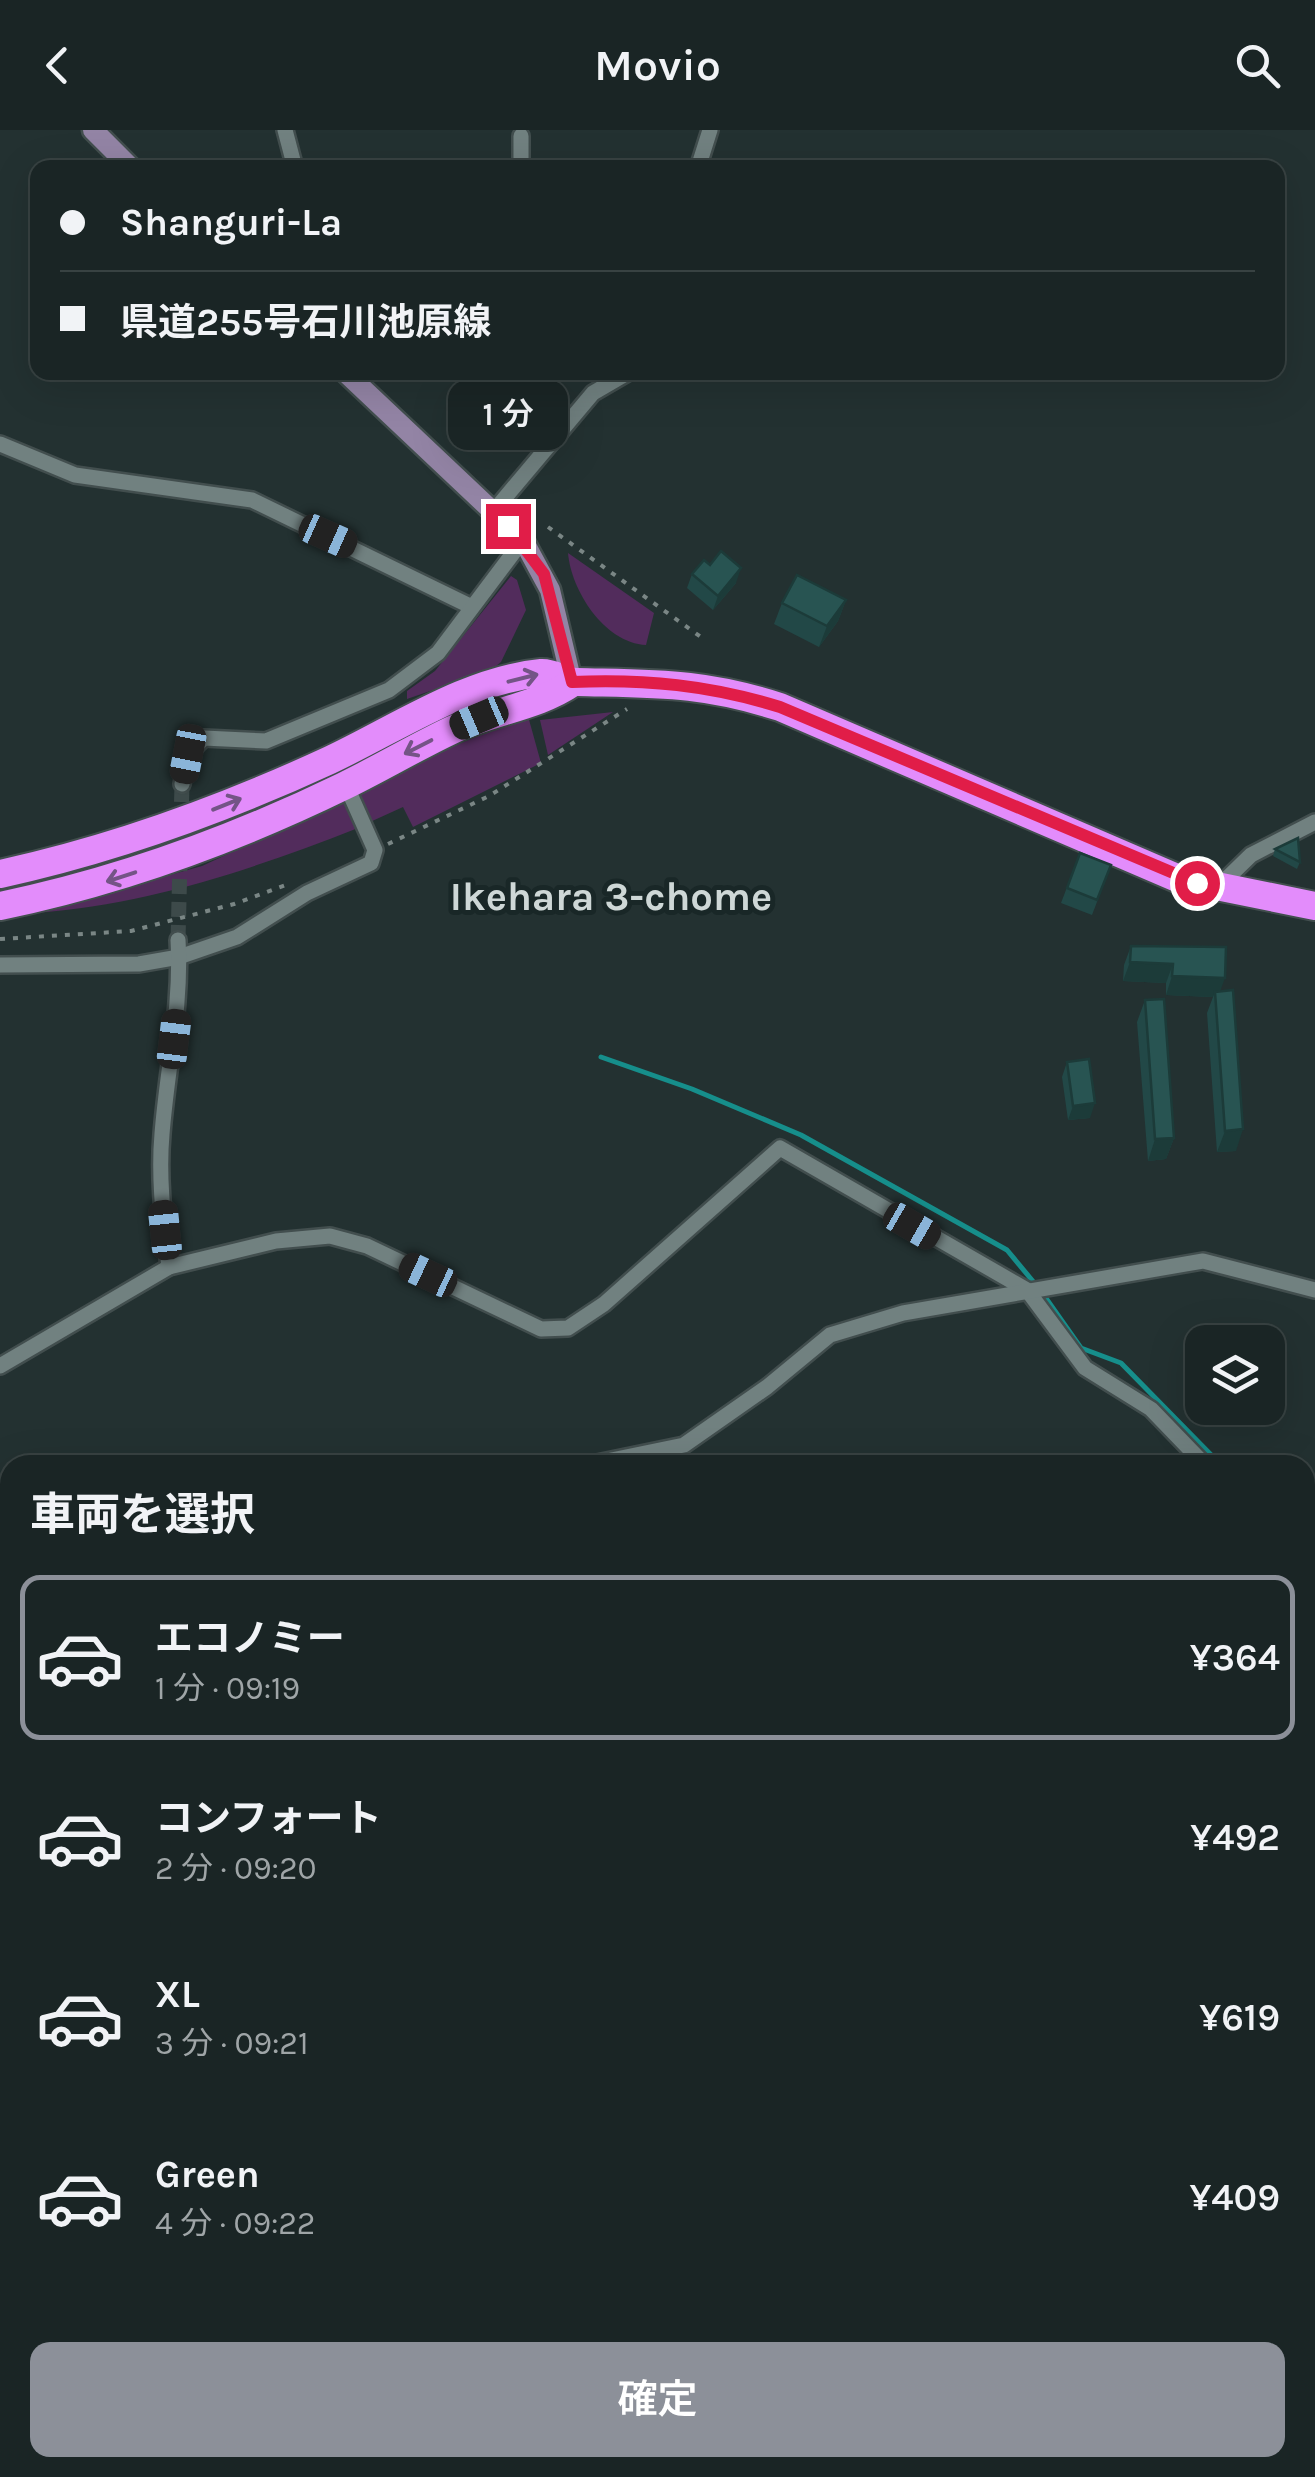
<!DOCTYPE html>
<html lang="ja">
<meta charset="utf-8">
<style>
:root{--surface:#1a2525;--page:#273132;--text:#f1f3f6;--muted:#9fa5a7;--line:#384242;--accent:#8c9099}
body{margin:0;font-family:Karla,"Noto Sans JP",sans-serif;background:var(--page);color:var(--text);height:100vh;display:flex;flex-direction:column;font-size:38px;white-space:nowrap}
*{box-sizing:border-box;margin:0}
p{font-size:32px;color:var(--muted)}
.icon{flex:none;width:55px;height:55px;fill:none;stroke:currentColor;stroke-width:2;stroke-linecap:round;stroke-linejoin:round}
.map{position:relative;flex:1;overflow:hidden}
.sheet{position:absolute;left:0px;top:1325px;width:1315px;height:1022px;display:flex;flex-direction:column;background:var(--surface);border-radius:30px 30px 0 0;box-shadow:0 10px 40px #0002,0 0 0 2px var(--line)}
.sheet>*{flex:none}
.hud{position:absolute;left:30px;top:30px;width:1255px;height:220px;border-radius:20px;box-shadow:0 10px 40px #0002,0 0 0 2px var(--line);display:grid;align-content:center;height:220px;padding:0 30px;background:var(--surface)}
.tools{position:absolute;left:1185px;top:1195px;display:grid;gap:20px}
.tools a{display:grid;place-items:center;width:100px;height:100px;border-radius:20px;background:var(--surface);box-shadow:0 10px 40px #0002,0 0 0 2px var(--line);font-size:50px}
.end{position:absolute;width:45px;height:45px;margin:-22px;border:12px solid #e11d48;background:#fff;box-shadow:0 0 0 5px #fff}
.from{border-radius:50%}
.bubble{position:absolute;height:70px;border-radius:20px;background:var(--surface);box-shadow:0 10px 40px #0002,0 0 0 2px var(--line);font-size:32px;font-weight:600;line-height:70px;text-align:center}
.car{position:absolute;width:30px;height:60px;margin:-30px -15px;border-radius:12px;box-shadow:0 0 8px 2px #0007;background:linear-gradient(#222 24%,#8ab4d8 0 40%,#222 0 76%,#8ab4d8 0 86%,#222 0)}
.hud b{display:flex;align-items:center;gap:35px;height:95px;font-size:38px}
.hud b+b{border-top:2px solid var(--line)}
.hud i{width:25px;height:25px;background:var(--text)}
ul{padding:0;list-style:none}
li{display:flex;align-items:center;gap:30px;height:165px;margin:0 20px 15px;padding:0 10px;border:5px solid transparent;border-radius:20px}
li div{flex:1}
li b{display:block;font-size:38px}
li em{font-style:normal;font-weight:600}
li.selected{border-color:var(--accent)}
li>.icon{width:90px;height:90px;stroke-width:1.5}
h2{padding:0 30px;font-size:45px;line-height:120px}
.action{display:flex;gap:20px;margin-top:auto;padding:20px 30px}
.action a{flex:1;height:115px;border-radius:20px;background:var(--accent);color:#fff;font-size:40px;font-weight:600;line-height:115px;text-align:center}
header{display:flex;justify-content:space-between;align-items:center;height:130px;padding:0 30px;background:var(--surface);font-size:45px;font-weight:600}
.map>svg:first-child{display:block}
</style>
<header><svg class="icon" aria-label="back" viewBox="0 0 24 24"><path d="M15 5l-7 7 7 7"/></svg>Movio<svg class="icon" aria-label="search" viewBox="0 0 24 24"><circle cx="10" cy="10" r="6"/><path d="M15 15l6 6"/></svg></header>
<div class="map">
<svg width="1315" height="2347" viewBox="0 0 1315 2347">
<rect width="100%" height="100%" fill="#233131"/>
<g fill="#522c5c">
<path d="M 568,423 L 654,483 L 646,515 C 604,513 571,460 568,423 Z"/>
<polygon points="511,446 517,450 526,480 501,532 491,540 407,569 407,561 435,541"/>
<polygon points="613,582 548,625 540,590"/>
<polygon points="528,586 541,633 413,697 403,677 370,692 358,665 451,617"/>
<path d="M 346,669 L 358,698 C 251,740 149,774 35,783 L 202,736 Z"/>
<polygon points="10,2306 10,2338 435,2338 445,2347 0,2347 0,2307"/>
</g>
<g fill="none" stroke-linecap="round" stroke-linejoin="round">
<g stroke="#168e8b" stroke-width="5">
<polyline points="601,927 692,959 801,1005 1007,1120 1036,1155"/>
<polyline points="1043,1164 1081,1218 1121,1233 1221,1335"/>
<polyline points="1305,1401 1315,1408"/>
</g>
<polyline stroke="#3d4a4a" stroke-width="15" stroke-dasharray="15 8" stroke-linecap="butt" points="178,810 182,654"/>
<defs>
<g id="lane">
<polyline points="0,1741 10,1739"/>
<polyline points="1305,2097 1315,2095"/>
<polyline points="1285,2338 1286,2347"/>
<polyline points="0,2346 2,2347"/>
<polyline points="181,2347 189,2338"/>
<polyline points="658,2347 661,2338"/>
</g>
<g id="street">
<polyline points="285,0 295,38"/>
<polyline points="521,38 521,6"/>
<polyline points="698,38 710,0"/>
<polyline points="0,314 75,345 252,370 472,477"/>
<polyline points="493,382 593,263 629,242"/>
<polyline points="182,654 188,624 204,608 266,611 389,560 438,523 523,410"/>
<polyline points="1217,758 1251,725 1315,692"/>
<polyline points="0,835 139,834 179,827 237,807 307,763 371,733 375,720 346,655"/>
<path d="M 169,1137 C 164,1093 158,1049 162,1004 C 167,939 182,876 178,810"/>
<polyline points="0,1236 169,1137 276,1111 330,1106 367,1116 541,1199 568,1198 604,1174 780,1018 1027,1160 1085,1238 1151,1279 1205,1335"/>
<polyline points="587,1335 684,1315 767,1257 830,1205 903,1183 1203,1131 1315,1160"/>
<polyline points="1305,1428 1315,1435"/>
</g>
<g id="secondary">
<polyline points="93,0 131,38"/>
<polyline points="345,242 523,410 550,460 572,553"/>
</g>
<g id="highway">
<path d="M 0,744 C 115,719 224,679 330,630 C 396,599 467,550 541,543 C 554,542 564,552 577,552 C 656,554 702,552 780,577 L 1177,748 L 1315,776"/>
<path d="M 0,776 C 121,751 233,710 344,656 C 381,638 416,617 452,600 C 491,581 537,577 572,553"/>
<polyline points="0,1932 10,1935"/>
<polyline points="0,1959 10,1962"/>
<polyline points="837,2338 853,2347"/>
<polyline points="906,2338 923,2347"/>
</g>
</defs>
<use href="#lane" stroke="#424e4e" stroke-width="12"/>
<use href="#street" stroke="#424e4e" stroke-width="20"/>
<use href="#secondary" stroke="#424e4e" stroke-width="25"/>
<use href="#highway" stroke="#424e4e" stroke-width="32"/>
<g stroke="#7a8685" stroke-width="4" stroke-dasharray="5 8" stroke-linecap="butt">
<polyline points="548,397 705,510"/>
<polyline points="388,714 489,666 627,579"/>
<polyline points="0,809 131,801 234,774 286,755"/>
<polyline points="108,2347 111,2338"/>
</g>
<use href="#lane" stroke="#718180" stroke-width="8"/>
<use href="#street" stroke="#718180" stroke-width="15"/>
<use href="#secondary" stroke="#9384a5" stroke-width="20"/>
<use href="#highway" stroke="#e38cfb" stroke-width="28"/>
</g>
<g fill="#224847">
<polygon points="692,444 736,453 713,480 687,458"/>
<polygon points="846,470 838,491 819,517 774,494 782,473"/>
<polygon points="1275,719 1300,732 1297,739 1273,726"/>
<polygon points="1080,723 1111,735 1092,785 1061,773"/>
<polygon points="1131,816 1226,817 1220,861 1236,1021 1217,1022 1207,883 1213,867 1166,865 1166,853 1123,851 1124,835"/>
<polygon points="1145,870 1174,1008 1166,1029 1148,1031 1137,892"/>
<polygon points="1067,932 1090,988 1068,990 1062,947"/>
</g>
<g fill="#1c3b39">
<polygon points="741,438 736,453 713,480 718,466"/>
<polygon points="846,470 838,491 819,517 827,496"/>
<polygon points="1130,832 1173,834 1166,853 1123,851"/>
<polygon points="1172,846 1225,848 1218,867 1215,862 1213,867 1166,865"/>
<polygon points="1095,973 1090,988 1068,990 1073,976"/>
<polygon points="1243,999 1236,1021 1217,1022 1225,1001"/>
<polygon points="1174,1008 1166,1029 1148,1031 1155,1009"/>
</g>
<g fill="#285452" stroke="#1c3b39" stroke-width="2.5">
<polygon points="721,421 741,438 718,466 692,444 704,430 710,435"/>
<polygon points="797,445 846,470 827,496 782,473"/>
<polygon points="1298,708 1300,732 1275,719"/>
<polygon points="1080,723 1111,735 1097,770 1067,758"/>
<polygon points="1131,816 1226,817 1225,848 1172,846 1173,834 1130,832"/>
<polygon points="1233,860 1243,999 1225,1001 1215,862"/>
<polygon points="1164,869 1174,1008 1155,1009 1145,870"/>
<polygon points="1089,929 1095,973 1073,976 1067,932"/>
</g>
<defs><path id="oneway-shaft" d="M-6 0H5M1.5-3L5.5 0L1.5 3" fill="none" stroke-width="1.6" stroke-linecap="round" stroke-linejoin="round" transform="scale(2.5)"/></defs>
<g stroke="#745486">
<use href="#oneway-shaft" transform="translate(523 548) rotate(-14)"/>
<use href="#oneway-shaft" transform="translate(418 617) rotate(153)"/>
<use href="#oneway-shaft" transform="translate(227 674) rotate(-22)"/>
<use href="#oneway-shaft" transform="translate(121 747) rotate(162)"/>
</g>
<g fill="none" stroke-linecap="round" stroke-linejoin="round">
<path stroke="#e11d48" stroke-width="12" d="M 508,396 L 544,444 L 572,552 C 646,549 709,555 780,577 L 1197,753"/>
</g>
<g text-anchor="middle" stroke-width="10" stroke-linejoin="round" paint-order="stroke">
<g font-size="40" font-weight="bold" fill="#ced7d6" stroke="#192727">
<text x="611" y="780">Ikehara 3-chome</text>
</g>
</g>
</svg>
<div class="tools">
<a><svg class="icon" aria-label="layers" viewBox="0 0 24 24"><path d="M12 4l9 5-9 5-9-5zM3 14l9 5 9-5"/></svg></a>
</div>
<i class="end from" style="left:1197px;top:753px"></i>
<i class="end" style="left:508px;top:396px"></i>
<div class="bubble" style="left:448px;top:250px;width:120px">1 分</div>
<i class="car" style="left:328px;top:406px;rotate:114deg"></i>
<i class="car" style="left:479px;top:588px;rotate:247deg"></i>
<i class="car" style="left:188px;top:624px;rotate:191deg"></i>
<i class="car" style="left:174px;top:909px;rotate:7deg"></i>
<i class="car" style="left:912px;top:1096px;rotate:120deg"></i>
<i class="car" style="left:165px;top:1100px;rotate:354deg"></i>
<i class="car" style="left:428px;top:1145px;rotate:295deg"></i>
<div class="hud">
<b><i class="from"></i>Shanguri-La</b>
<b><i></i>県道255号石川池原線</b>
</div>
<section class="sheet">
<h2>車両を選択</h2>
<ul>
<li class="selected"><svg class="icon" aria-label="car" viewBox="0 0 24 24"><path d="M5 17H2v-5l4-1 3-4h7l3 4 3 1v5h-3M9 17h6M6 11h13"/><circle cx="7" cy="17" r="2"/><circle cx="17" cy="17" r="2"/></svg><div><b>エコノミー</b><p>1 分 · 09:19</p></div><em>¥364</em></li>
<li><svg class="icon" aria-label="car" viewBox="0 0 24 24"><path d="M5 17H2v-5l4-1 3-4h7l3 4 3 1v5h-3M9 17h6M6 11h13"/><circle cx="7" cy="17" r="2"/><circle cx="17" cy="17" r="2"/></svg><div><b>コンフォート</b><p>2 分 · 09:20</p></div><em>¥492</em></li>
<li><svg class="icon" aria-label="car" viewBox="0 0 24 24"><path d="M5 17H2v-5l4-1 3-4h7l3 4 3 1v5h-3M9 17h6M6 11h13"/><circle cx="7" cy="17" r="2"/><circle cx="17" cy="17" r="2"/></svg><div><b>XL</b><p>3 分 · 09:21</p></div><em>¥619</em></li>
<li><svg class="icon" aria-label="car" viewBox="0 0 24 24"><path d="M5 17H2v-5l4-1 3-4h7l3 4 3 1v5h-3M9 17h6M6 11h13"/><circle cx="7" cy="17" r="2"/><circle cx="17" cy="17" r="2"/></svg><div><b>Green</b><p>4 分 · 09:22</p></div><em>¥409</em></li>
</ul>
<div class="action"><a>確定</a></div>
</section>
</div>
